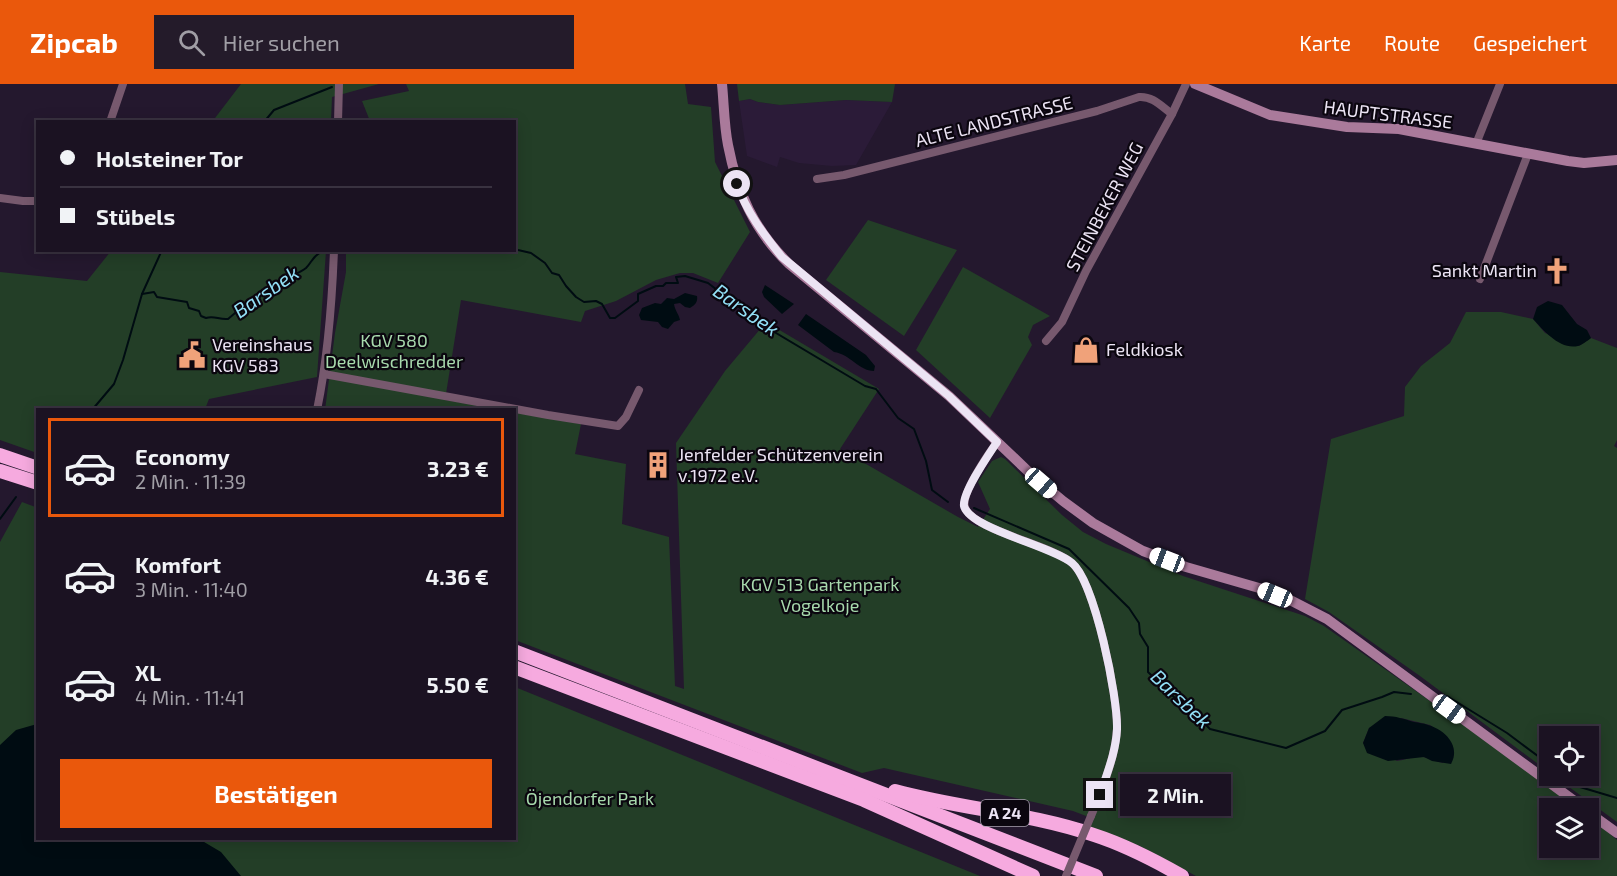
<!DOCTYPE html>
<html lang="de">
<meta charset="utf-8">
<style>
:root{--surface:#1b1222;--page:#241b2a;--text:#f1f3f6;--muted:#a09ea5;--line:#393240;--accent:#ea580c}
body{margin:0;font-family:"Exo 2",sans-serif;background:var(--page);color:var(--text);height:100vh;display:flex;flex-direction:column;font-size:22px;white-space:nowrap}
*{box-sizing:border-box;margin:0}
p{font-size:20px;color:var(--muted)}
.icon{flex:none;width:33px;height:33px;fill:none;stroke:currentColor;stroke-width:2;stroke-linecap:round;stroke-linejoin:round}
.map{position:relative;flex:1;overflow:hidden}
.sheet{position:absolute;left:36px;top:324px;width:480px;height:432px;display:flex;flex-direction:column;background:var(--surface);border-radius:0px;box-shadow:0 3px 15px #0003,0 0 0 2px var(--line)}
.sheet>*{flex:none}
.top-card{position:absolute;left:36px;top:36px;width:480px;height:132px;border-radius:0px;box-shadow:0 3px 15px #0003,0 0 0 2px var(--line);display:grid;align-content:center;height:132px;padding:0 24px;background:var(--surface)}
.fabs{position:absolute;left:1539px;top:642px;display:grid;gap:12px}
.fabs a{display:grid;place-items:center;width:60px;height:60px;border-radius:0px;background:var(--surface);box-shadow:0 3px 15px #0003,0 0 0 2px var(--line);font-size:30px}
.end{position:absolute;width:27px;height:27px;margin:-14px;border:8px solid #ece4f4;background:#111;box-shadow:0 0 0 3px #111}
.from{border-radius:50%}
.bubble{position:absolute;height:42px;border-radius:0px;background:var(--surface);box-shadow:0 3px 15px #0003,0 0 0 2px var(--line);font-size:20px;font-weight:700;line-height:42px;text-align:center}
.car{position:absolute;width:18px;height:36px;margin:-18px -9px;border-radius:8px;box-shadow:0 0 4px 2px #0007;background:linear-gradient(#fff 24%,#345 0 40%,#fff 0 76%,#345 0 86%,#fff 0)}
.top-card b{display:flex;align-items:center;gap:21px;height:57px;font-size:22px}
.top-card b+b{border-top:2px solid var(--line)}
.top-card i{width:15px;height:15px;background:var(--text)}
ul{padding:10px 0 0;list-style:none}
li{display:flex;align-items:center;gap:18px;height:99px;margin:0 12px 9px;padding:0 12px;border:3px solid transparent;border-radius:0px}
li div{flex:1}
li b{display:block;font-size:22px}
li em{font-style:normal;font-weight:700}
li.on{border-color:var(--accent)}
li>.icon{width:54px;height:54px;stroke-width:1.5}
.action{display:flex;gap:12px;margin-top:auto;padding:12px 24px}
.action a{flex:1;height:69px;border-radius:0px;background:var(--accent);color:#fff;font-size:24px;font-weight:700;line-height:69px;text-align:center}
header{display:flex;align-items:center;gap:36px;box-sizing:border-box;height:84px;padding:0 30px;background:var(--accent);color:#fff}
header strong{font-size:28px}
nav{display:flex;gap:33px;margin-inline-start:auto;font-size:21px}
.search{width:420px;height:54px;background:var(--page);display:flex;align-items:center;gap:15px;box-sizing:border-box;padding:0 21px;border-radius:0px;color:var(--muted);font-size:22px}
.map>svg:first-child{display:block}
</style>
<header>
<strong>Zipcab</strong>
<div class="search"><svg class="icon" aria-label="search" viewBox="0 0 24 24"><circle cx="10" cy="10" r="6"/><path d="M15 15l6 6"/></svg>Hier suchen</div>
<nav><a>Karte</a><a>Route</a><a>Gespeichert</a></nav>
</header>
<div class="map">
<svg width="1617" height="792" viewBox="0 0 1617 792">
<rect width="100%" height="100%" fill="#24182e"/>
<polygon fill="#2b1b38" points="750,15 758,18 780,21 846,16 892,18 856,81 832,82 799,79 780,73 777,83 747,72 739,17"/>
<g fill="#233e27" fill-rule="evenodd">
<polygon points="241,0 379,0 332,13 331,37 212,38"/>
<polygon points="406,0 685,0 688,20 711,23 715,78 750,148 718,199 693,189 680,189 656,196 616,217 585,227 581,238 461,216 445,316 500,325 325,326 335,249 346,188 346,167 514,166 514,38 370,37 362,17 409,7"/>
<polygon points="737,0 895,0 892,18 846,16 780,21 758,18 750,15 739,17"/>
<polygon points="868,136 957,166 904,252 826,196"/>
<polygon points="111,167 326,167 317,293 209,315 205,325 38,326 37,369 0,356 0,188 87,197"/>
<polygon points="963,183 1050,232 1033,241 1028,253 1032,261 990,334 916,266"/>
<polygon points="1466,228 1501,228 1533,235 1545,249 1579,262 1591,254 1617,264 1617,356 1614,362 1617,364 1617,738 1554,692 1588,692 1588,652 1550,652 1549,688 1420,592 1329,528 1305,515 1331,355 1404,332 1405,303 1421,282 1450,259"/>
<path d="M 766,238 L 879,305 L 840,365 L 958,433 L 978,443 L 990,425 L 978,398 L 992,377 L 1001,373 L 1005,375 L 1062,431 L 1083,448 L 1106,460 L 1183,492 L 1305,532 L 1324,542 L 1495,663 L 1579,724 L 1550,724 L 1550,764 L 1588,764 L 1589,732 L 1617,756 L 1617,792 L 1196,792 L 1140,762 L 1090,744 L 1094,735 L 1073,727 L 884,684 L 862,689 L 515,556 L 514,328 L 581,340 L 575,370 L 626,380 L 622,440 L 669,453 L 675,602 L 684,605 L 676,359 L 725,287 ZM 1401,634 L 1430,641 L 1448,653 L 1443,679 C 1436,678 1429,674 1423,673 C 1415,672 1405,676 1397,677 L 1363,659 L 1369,644 Z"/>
<polygon points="22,418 38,424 38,754 514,754 515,603 980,792 0,792 0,458"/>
</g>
<g fill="#000c12">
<polygon points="765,201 794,220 782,230 764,213 762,208"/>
<path d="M 685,209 L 697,212 C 698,218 695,221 690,224 L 685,223 L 680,219 L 674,220 C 675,227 679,230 680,236 L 674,238 L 668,245 L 662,243 L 658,238 L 641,236 L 639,231 L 642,224 L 655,219 L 661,220 L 667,214 L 674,215 Z"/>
<path d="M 1548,217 L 1562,221 L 1577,240 L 1587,246 L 1591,254 C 1587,257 1582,261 1578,262 C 1560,266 1544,247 1533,235 L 1537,223 Z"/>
<path d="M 806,230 L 866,271 L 875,282 L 874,287 C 859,287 850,270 834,268 L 798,241 Z"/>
<path d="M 1385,632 C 1396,632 1404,635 1414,638 C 1419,639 1423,639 1428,641 C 1446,646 1461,663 1451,680 L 1432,677 L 1424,673 L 1388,677 L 1367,669 L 1363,659 L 1369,644 Z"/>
<polygon points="37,640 38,754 199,755 221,768 241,792 0,792 0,661 16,646"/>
</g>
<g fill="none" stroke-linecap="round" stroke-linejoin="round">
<g stroke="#000c12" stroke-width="2">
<polyline points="264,38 274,26 332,3"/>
<polyline points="514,163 518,166 531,169 545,179 552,189 559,191 566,202 576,213 584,218 596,217 602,220 610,234 615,234 638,217 638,210 656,202 663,202 666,199 678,199 676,193 685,192 708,199 761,240 865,302 876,305 898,334 914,345 926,377 932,406 948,418"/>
<path d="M 142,210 L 154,208 L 157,213 L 187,218 L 189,224 L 199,227 L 201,232 L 206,234 C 214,231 219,236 228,235 L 261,207 L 267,205 L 273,206 C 277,203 280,199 284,196 C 289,191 299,190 306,184 C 312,178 313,171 323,167"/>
<polyline points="92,326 114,300 123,276 142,210 162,166"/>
<polyline points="974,424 1069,465 1129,524 1139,539 1140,550 1148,563 1148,588 1175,614 1193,628 1210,645 1286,664 1325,647 1342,626 1382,613 1394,608 1411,610"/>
<polyline points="0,435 16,413"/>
<polyline points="1447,612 1507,649 1550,681"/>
<polyline points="1564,692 1580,703 1617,714"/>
</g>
<g stroke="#77596e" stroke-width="8">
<polyline points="110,38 123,0"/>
<polyline points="338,38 339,0"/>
<polyline points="1476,60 1500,0"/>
<path d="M 817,95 L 844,91 L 1097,27 L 1139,13 C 1153,12 1161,22 1172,30"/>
<polyline points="0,114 23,117 38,117"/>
<polyline points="1480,195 1528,70"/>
<polyline points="1046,257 1062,238 1086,187 1172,30 1186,0"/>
<polyline points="324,290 548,331 618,342 626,333 639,306"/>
<path d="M 317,326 C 328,273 332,220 334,166"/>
<path d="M 997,358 C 989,369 961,409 965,423 C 970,445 1052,461 1072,479 C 1095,498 1118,614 1117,645 C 1115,675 1102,705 1091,732"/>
</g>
<g stroke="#aa7a9b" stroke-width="10">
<path d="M 722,0 C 724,20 724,41 728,61 C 737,108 754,146 789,180 L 949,312 L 1032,391 L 1063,417 L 1093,439 L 1143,467 L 1186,483 L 1259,504 L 1292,517 L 1327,535 L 1584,724"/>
<polyline points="1195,0 1270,31 1347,43 1399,45 1568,77 1584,79 1617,76"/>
<polyline points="1588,728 1617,749"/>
</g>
<g stroke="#f6aadf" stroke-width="14">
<polyline points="0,371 38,384"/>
<polyline points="0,387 38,399"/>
<polyline points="514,567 1096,792"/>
<polyline points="514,583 864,716 1033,792"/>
<path d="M 895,707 C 961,725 1030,729 1094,751 C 1125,761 1154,776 1182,792"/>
</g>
<polyline stroke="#77596e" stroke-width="8" points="1066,792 1091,732"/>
</g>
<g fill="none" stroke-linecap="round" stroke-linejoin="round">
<path stroke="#ece4f4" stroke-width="8" d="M 737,100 C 746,127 764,151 782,173 L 949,312 L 997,358 C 989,370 962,409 964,422 C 970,445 1052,462 1072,479 C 1095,498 1118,614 1117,645 C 1116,668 1107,689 1100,711"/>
</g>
<defs>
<symbol id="church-bare" viewBox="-9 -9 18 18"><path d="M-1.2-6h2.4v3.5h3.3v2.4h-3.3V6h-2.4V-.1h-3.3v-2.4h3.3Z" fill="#f0a27a" stroke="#0b060f" stroke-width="2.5" paint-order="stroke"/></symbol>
<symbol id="shop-bare" viewBox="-9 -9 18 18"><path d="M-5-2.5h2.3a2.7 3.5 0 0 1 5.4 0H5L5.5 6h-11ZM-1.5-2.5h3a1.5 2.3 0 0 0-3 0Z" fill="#f0a27a" stroke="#0b060f" stroke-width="2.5" paint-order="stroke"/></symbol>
<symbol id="civic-bare" viewBox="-9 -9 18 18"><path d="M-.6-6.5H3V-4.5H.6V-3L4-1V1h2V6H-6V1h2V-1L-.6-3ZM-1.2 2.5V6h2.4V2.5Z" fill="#f0a27a" stroke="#0b060f" stroke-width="2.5" paint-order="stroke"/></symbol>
<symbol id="building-bare" viewBox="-9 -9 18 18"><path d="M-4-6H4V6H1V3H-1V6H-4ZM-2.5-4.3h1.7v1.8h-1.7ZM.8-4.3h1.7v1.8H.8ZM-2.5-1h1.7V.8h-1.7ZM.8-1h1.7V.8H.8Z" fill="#f0a27a" stroke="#0b060f" stroke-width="2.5" paint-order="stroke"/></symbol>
</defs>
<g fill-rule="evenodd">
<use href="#church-bare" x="1538" y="168" width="38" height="38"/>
<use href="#shop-bare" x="1067" y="247" width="38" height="38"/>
<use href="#civic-bare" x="173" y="252" width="38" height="38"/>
<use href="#building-bare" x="639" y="362" width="38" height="38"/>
</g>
<g text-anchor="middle" stroke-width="4.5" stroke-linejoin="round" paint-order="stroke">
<rect fill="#0b060f" stroke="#a8a1af" stroke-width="1.5" x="981" y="716" width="48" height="26" rx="4.5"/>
<g font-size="16" font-weight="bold" fill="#ece4f4">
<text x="1005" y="735">A 24</text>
</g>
<g font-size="18" fill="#ece4f4" stroke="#0b060f">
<text transform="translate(1388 31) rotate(7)" y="6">HAUPTSTRASSE</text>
<text transform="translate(994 38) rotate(-14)" y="6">ALTE LANDSTRASSE</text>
<text transform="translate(1105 123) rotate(-62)" y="6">STEINBEKER WEG</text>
</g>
<g font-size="18" fill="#ece4f4" stroke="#0b060f" text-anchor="start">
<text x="1537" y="193" text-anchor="end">Sankt Martin</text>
<text x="212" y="267">Vereinshaus<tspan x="212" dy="21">KGV 583</tspan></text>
<text x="1106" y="272">Feldkiosk</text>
<text x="678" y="377">Jenfelder Schützenverein<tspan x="678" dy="21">v.1972 e.V.</tspan></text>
</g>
<g font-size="18" fill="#a8daad" stroke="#0b060f">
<text x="394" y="263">KGV 580<tspan x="394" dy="21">Deelwischredder</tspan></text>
<text x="820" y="507">KGV 513 Gartenpark<tspan x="820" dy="21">Vogelkoje</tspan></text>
<text x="590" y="721">Öjendorfer Park</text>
</g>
<g font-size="20" font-style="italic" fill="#93e0f7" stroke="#0b060f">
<text transform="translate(266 208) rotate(-35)" y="7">Barsbek</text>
<text transform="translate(746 226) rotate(35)" y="7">Barsbek</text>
<text transform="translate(1181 615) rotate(44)" y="7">Barsbek</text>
</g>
</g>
</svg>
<div class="fabs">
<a><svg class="icon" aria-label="locate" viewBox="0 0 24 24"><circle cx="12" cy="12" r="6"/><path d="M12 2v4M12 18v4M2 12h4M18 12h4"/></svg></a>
<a><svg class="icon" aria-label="layers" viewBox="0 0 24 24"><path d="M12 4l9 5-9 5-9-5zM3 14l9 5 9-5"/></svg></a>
</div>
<i class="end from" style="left:737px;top:100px"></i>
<i class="end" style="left:1100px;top:711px"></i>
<div class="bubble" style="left:1120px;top:690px;width:111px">2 Min.</div>
<i class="car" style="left:1041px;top:399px;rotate:131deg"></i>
<i class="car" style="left:1167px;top:476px;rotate:291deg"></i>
<i class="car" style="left:1275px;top:511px;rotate:292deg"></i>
<i class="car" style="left:1449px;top:625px;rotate:126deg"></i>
<div class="top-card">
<b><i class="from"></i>Holsteiner Tor</b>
<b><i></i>Stübels</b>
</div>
<section class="sheet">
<ul>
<li class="on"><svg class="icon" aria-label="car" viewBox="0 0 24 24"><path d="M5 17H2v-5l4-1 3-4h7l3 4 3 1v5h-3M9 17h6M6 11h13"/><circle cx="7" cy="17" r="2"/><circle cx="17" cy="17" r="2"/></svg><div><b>Economy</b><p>2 Min. · 11:39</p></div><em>3.23 €</em></li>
<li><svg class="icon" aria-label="car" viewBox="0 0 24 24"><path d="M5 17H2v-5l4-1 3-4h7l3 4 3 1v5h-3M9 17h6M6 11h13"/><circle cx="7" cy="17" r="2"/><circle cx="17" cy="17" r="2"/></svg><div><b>Komfort</b><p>3 Min. · 11:40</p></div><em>4.36 €</em></li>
<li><svg class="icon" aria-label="car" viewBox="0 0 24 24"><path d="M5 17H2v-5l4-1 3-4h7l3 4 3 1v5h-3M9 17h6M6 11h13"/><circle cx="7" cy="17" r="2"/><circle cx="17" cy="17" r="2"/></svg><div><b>XL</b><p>4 Min. · 11:41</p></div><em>5.50 €</em></li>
</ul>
<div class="action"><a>Bestätigen</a></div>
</section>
</div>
